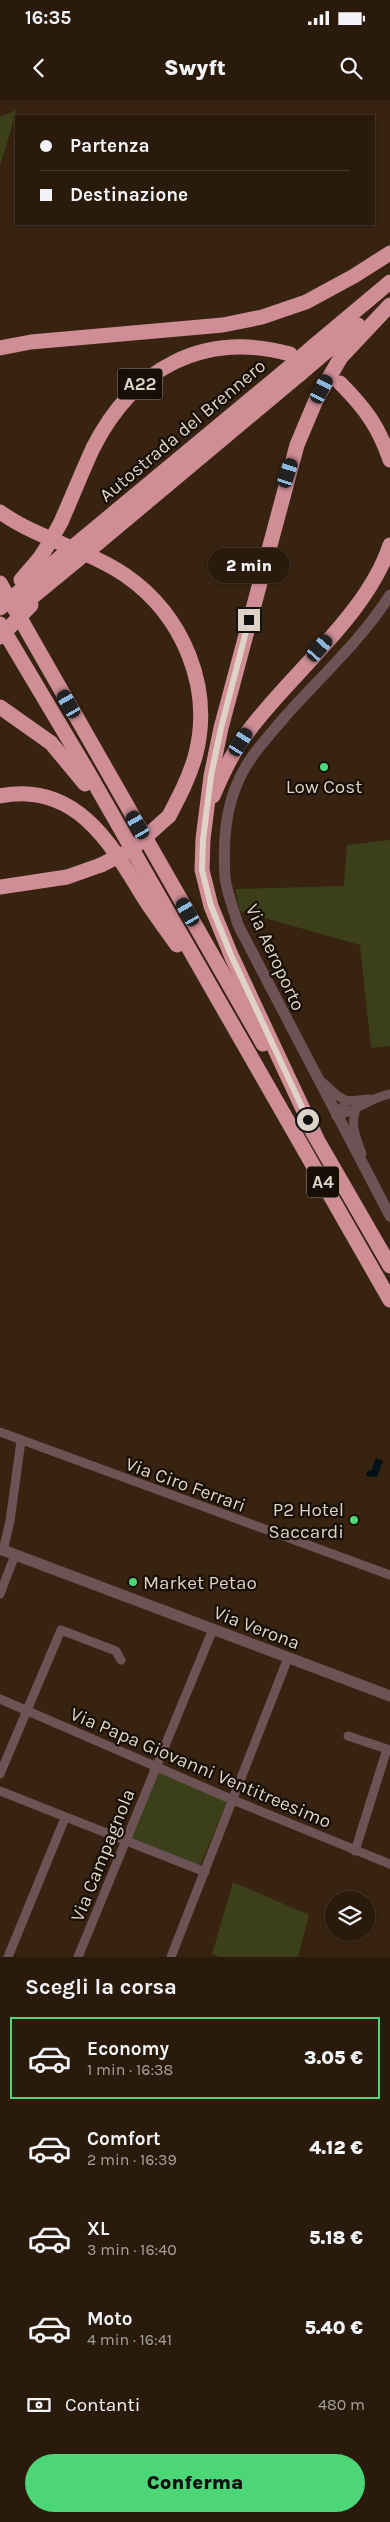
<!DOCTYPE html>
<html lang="it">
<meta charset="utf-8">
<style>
:root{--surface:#291a0b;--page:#352719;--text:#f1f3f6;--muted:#a5a19d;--line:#45382c;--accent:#4cd677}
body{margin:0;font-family:Karla,sans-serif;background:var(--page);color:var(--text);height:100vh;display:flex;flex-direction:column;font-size:19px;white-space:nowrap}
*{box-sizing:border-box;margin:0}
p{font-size:16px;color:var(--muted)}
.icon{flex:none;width:28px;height:28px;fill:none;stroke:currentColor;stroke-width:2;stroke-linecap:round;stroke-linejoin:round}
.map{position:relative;height:1857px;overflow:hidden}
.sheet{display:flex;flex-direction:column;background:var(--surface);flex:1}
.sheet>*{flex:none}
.hud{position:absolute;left:15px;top:15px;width:360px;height:110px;border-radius:0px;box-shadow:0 1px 4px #0004,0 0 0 1px var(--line);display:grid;align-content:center;height:110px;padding:0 25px;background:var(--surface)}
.buttons{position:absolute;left:325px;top:1791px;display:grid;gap:10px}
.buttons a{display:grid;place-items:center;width:50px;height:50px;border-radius:50%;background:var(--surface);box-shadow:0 1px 4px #0004,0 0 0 1px var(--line);font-size:25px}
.end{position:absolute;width:22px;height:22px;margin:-11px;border:6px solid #dfd2c6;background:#111;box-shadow:0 0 0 2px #111}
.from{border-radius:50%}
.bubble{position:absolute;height:35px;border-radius:18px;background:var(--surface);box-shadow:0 1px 4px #0004,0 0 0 1px var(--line);font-size:16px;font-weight:800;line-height:35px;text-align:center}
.car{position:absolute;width:15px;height:30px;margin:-15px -8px;border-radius:6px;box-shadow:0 0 4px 1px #0007;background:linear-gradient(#222 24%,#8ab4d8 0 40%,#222 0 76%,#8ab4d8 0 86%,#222 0)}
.hud b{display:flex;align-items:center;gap:18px;height:48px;font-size:19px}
.hud b+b{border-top:1px solid var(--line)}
.hud i{width:12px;height:12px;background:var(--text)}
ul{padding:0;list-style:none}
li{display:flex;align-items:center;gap:15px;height:82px;margin:0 10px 8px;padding:0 15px;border:2px solid transparent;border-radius:0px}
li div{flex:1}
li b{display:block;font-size:19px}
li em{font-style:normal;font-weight:800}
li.active{border-color:var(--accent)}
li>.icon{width:45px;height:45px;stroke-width:1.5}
h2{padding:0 25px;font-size:22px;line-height:60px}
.pay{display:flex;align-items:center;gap:12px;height:55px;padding:0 25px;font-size:19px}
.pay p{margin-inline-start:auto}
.action{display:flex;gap:10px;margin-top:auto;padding:10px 25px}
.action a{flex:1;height:58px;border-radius:30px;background:var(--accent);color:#111;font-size:20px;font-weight:800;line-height:58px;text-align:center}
.status{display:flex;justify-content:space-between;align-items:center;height:35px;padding:0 25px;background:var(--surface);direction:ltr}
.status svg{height:14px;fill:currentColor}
header{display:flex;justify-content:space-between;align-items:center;height:65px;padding:0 25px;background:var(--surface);font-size:22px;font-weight:800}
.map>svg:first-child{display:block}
</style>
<div class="status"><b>16:35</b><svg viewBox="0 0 49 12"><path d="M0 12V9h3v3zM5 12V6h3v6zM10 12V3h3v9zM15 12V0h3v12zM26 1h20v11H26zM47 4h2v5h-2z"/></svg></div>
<header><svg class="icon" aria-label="back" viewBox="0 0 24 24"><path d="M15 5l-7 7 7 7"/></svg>Swyft<svg class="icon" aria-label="search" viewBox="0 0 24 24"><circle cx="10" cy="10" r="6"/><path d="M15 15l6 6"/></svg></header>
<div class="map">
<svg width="390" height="1857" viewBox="0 0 390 1857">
<rect width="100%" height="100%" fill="#37230f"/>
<g fill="#3b401a">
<polygon points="17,10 0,66 0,17"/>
<polygon points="390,740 390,946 371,948 360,845 240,811 235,789 344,786 347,745"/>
<polygon points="157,1672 227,1701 200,1766 130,1738"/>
<polygon points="233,1782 309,1815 298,1857 219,1857 212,1854"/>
</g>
<polygon fill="#001217" points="376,1358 383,1361 377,1377 366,1376 368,1370 371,1371"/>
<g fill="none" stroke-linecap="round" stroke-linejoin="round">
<g stroke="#6e5356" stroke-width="9">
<polyline points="318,978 338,996 347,1001"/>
<path d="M 356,1009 C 350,1027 356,1036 362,1054"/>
<path d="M 336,1016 C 356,1011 370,998 390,994"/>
<polyline points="336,1016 347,1001 370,999"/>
<polyline points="0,1332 390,1475"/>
<polyline points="3,1451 10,1421 21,1341"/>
<polyline points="0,1494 15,1455"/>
<polyline points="0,1599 233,1700 390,1764"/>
<polyline points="348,1636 387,1649 355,1751"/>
<polyline points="0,1674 61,1530 116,1551 121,1560"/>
<polyline points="0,1691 205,1772"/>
<polyline points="8,1857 65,1718"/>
<polyline points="78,1857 213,1529"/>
<polyline points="171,1857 288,1558"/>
</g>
<g stroke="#6e5356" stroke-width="11">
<path d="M 390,495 C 361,541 319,578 283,619 C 266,639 247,659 237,684 C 225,712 223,747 225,778 C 227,793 234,810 238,825 L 390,1116"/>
<polyline points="0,1449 390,1596"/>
</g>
<g stroke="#cf8d96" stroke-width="15">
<polyline points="316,244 390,182"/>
<polyline points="0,248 31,242 223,225 262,217 306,202 354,176 390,153"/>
<polyline points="327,251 358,225"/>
<path d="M 340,283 C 365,308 379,327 390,360"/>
<path d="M 0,412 C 38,439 86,449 125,475 C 183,515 214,588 195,657 C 189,678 179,697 169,716"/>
<path d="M 61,422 C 72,397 82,372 93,348 C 133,269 203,230 290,254"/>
<polyline points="86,436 293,264"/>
<polyline points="98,443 300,274"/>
<polyline points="21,480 39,459 50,442"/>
<polyline points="0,483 263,944"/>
<polyline points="19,492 64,454"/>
<polyline points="24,504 75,462"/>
<polyline points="0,524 88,672 390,1200"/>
<polyline points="0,607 51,643 85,684"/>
<path d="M 0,696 C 75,681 111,743 144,798 C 154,814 166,829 177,845"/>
<path d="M 213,696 C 223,673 234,649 250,629 C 294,571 367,514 390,445"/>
<polyline points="0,787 67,777 101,765"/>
<polyline points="311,1029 390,1166"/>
<polyline points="316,1037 231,855 211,806 202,770 203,739 211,676 221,628 297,345 316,300 341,257 390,205"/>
</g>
<g stroke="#cf8d96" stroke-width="15">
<polyline points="293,264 316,244"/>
<polyline points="300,274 327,251"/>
<polyline points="50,442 61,422"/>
<polyline points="64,454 86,436"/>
<polyline points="75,462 98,443"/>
<polyline points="0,508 19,492"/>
<polyline points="0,537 31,505"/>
<polyline points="101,765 131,750 169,716"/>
</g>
</g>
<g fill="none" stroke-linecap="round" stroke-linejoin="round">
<polyline stroke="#dfd2c6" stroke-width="6" points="249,520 221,628 211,676 203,740 202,770 211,806 231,855 308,1020"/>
</g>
<g fill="#4cd677" stroke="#170e06" stroke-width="2">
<circle cx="324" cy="667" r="5"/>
<circle cx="354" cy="1420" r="5"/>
<circle cx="133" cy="1482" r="5"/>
</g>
<g text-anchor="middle" stroke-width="4.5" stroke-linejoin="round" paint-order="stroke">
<g fill="#170e06" stroke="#a3978c" stroke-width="1">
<rect x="117.5" y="268.5" width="45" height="31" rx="4"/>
<rect x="307" y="1066.5" width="32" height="31" rx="4"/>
</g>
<g font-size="18" font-weight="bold" fill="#dfd2c6">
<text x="140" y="290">A22</text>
<text x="323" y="1088">A4</text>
</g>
<g font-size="19" fill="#dfd2c6" stroke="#170e06">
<text transform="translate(182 330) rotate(-40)" y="7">Autostrada del Brennero</text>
<text transform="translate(276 857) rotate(65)" y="7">Via Aeroporto</text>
<text transform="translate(186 1384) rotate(20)" y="7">Via Ciro Ferrari</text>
<text transform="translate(257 1527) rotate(21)" y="7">Via Verona</text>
<text transform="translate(201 1667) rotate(23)" y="7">Via Papa Giovanni Ventitreesimo</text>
<text transform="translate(102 1755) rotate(-68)" y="7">Via Campagnola</text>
</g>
<g font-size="19" fill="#dfd2c6" stroke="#170e06">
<text x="324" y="693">Low Cost</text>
<text x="344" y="1416" text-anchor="end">P2 Hotel<tspan x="344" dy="22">Saccardi</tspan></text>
<text x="143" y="1489" text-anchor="start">Market Petao</text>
</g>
</g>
</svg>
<div class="buttons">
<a><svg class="icon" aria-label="layers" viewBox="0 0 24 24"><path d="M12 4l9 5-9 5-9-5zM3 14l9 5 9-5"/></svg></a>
</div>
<i class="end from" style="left:308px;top:1020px"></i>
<i class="end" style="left:249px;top:520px"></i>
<div class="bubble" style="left:208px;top:448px;width:82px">2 min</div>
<i class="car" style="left:322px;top:289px;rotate:27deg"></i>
<i class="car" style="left:288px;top:373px;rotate:18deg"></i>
<i class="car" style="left:320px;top:548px;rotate:41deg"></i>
<i class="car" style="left:69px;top:604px;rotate:330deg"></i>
<i class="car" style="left:241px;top:642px;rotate:32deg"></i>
<i class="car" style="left:138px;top:725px;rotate:330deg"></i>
<i class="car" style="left:188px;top:812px;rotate:330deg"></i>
<div class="hud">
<b><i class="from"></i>Partenza</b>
<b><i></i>Destinazione</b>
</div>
</div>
<section class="sheet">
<h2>Scegli la corsa</h2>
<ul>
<li class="active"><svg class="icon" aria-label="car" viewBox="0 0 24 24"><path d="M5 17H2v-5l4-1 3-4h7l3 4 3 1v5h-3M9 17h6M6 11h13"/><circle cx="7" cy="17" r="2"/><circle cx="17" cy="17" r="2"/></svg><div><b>Economy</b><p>1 min · 16:38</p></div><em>3.05 €</em></li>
<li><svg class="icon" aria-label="car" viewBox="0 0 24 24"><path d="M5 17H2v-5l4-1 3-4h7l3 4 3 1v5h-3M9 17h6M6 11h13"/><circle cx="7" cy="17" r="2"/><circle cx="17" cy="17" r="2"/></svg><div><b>Comfort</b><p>2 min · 16:39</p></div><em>4.12 €</em></li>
<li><svg class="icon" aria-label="car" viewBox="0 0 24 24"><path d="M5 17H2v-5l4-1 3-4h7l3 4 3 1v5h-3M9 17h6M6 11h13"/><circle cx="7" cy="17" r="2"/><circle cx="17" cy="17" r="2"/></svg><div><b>XL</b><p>3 min · 16:40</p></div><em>5.18 €</em></li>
<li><svg class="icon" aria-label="car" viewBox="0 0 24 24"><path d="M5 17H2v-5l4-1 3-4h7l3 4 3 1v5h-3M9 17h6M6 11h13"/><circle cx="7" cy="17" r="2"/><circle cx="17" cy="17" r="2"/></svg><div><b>Moto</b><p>4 min · 16:41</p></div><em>5.40 €</em></li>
</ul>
<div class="pay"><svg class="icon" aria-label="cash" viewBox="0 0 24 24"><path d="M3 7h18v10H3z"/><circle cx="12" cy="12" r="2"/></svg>Contanti<p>480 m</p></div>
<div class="action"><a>Conferma</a></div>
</section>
